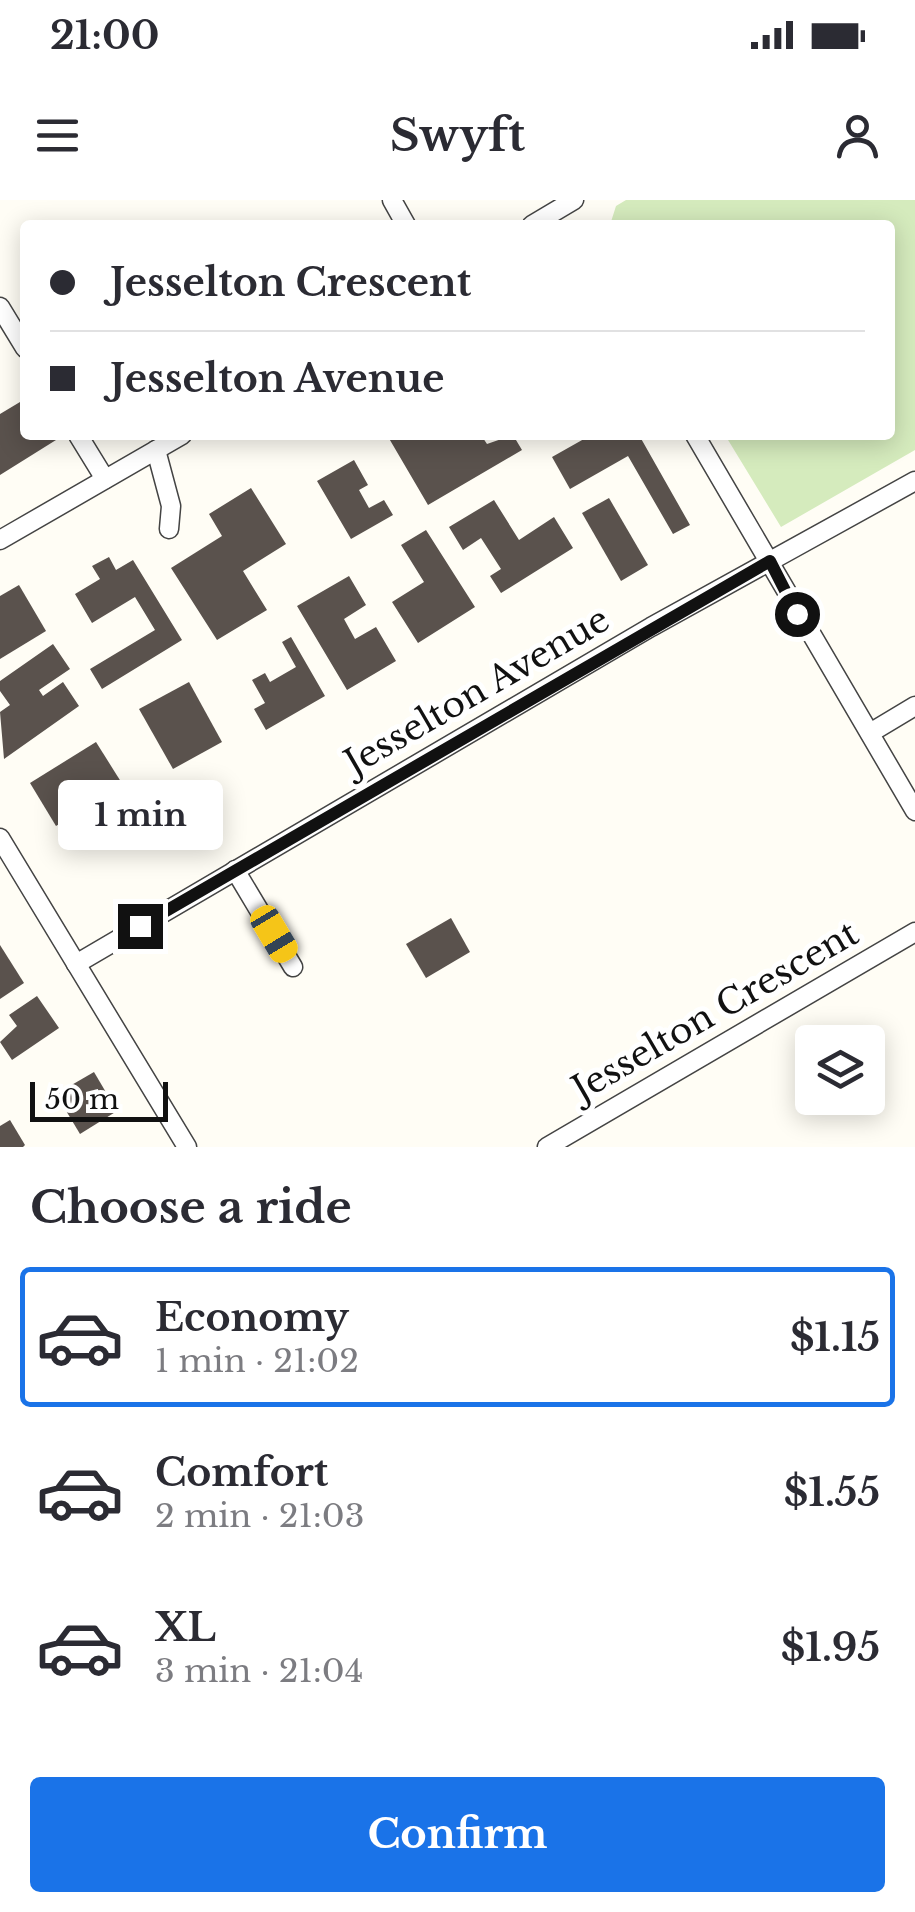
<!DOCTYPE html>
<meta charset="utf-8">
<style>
:root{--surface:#fff;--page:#f2f2f3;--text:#2b2b33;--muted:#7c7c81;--line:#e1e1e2;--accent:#1a73e8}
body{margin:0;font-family:"Libre Baskerville",serif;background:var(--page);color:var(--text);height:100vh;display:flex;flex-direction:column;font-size:38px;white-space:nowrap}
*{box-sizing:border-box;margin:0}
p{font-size:32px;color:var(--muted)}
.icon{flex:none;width:55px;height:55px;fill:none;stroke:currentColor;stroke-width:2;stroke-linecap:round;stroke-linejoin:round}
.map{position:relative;height:947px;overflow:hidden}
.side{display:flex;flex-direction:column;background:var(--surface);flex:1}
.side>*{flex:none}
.hud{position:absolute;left:20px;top:20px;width:875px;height:220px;border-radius:10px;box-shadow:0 5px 25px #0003;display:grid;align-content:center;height:220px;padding:0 30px;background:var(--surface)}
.controls{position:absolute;left:795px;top:825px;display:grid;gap:20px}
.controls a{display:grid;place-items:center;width:90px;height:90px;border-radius:10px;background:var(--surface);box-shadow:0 5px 25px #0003;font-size:50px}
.scale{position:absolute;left:30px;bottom:25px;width:138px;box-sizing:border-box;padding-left:10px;border:5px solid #111;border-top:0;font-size:28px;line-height:35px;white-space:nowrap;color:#111;-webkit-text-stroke:8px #fff;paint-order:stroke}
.end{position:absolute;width:45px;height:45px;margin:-22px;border:12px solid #111;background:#fff;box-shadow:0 0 0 5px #fff}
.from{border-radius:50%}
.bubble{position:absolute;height:70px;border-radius:10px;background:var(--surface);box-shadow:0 5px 25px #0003;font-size:32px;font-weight:700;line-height:70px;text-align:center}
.car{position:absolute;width:30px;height:60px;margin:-30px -15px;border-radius:12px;box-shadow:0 0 8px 2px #0007;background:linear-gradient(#f5c518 24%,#345 0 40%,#f5c518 0 76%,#345 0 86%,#f5c518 0)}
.hud b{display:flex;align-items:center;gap:35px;height:95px;font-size:38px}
.hud b+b{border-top:2px solid var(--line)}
.hud i{width:25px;height:25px;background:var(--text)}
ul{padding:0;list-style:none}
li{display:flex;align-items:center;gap:30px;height:140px;margin:0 20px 15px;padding:0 10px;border:5px solid transparent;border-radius:10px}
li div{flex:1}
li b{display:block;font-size:38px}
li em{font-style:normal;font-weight:700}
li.on{border-color:var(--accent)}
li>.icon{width:90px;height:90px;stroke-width:1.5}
h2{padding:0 30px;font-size:45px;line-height:120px}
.action{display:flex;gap:20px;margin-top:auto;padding:20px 30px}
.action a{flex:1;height:115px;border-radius:10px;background:var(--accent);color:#fff;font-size:40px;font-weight:700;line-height:115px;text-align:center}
.status{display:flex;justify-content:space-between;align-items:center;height:70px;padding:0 50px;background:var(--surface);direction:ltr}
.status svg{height:28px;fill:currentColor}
header{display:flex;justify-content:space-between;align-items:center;height:130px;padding:0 30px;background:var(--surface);font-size:45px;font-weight:700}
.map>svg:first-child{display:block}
</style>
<div class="status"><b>21:00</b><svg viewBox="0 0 49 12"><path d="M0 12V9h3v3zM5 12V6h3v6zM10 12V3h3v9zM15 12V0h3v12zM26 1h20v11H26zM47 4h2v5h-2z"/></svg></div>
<header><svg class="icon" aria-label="menu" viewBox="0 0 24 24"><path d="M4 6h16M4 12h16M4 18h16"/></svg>Swyft<svg class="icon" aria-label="person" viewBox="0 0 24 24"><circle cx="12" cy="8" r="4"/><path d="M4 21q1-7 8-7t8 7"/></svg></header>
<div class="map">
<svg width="915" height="947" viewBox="0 0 915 947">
<rect width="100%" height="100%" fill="#fffdf5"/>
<polygon fill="#d5ebbd" points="626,0 915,0 915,250 781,327 725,235 890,235 890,25 610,25 616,6"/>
<g fill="#5a524d">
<polygon points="25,199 25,235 64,235 0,275 0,214"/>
<polygon points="387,235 481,235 487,244 513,235 522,250 428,305"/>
<polygon points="591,235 639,235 690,325 673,334 628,256 570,289 552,257"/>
<polygon points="354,260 368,285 359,290 369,308 384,300 393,315 351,339 317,281"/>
<polygon points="251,288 286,344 243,371 267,410 217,440 171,368 222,336 209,314"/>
<polygon points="609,298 648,365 621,381 582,313"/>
<polygon points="494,300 519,340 554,317 573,348 501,393 490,376 501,369 481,338 463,350 449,327"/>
<polygon points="426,330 475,407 418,443 392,402 424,382 401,345"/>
<polygon points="109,357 116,370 133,360 182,440 102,489 90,469 155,430 135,397 92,423 75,394 100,379 92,366"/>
<polygon points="349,376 366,405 344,419 355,439 376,427 396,461 347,490 297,406"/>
<polygon points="19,385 46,431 0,459 0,396"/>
<polygon points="291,437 325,496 266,530 254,509 265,503 252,480 265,473 270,482 296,467 282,442"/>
<polygon points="53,444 70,469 39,490 43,496 63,482 79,506 4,559 0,512 10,505 0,491 0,481"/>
<polygon points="189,482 222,542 173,569 139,509"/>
<polygon points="96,542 123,585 56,626 30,583"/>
<polygon points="451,718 470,752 426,778 406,744"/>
<polygon points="0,745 24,783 0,799"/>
<polygon points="37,796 59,828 12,860 0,842 17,826 9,815"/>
<polygon points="94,872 117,911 80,934 56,894"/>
<polygon points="10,920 25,945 23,947 0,947 0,926"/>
</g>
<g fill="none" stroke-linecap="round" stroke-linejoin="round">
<defs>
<g id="minor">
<polyline points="392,0 406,25"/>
<polyline points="532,25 574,0"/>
<polyline points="0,107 25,148"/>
<polyline points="78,235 105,279"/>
<polyline points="695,235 915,611"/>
<polyline points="156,250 171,306 169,329"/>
<polyline points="0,340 182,235"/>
<polyline points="870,533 915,506"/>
<polyline points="0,638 187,947"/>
<polyline points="235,670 293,767"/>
<polyline points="76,764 651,427 915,281"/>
<polyline points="547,947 915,732"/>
</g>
</defs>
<use href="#minor" stroke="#444" stroke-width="21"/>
<use href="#minor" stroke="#fff" stroke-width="18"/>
</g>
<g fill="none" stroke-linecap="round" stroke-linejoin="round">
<polyline stroke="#111" stroke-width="12" points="140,726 770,361 797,414"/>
</g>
<g text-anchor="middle" stroke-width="10" stroke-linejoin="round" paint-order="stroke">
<g font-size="35" fill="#111" stroke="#fff">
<text transform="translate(477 491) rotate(-30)" y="12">Jesselton Avenue</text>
<text transform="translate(715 811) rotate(-30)" y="12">Jesselton Crescent</text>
</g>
</g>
</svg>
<div class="controls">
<a><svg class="icon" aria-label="layers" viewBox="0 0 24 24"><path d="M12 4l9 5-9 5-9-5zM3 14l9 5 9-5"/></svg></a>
</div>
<div class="scale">50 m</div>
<i class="end from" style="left:797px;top:414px"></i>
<i class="end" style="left:140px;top:726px"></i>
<div class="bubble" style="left:58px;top:580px;width:165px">1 min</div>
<i class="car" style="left:274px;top:734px;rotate:149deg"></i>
<div class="hud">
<b><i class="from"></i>Jesselton Crescent</b>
<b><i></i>Jesselton Avenue</b>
</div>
</div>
<section class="side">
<h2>Choose a ride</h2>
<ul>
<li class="on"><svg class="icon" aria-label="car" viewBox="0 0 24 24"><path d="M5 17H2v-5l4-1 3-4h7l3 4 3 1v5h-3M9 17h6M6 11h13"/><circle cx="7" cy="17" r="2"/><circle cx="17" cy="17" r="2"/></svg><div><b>Economy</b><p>1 min · 21:02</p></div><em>$1.15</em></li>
<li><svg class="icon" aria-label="car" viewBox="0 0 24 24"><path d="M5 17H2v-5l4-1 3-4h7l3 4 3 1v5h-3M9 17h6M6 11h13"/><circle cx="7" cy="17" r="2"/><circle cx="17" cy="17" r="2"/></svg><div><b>Comfort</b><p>2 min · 21:03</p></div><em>$1.55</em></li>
<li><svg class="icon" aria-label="car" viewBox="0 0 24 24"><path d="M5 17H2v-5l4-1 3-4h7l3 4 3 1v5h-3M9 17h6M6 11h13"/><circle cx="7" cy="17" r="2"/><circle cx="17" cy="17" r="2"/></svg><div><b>XL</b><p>3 min · 21:04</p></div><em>$1.95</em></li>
</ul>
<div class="action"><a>Confirm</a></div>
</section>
